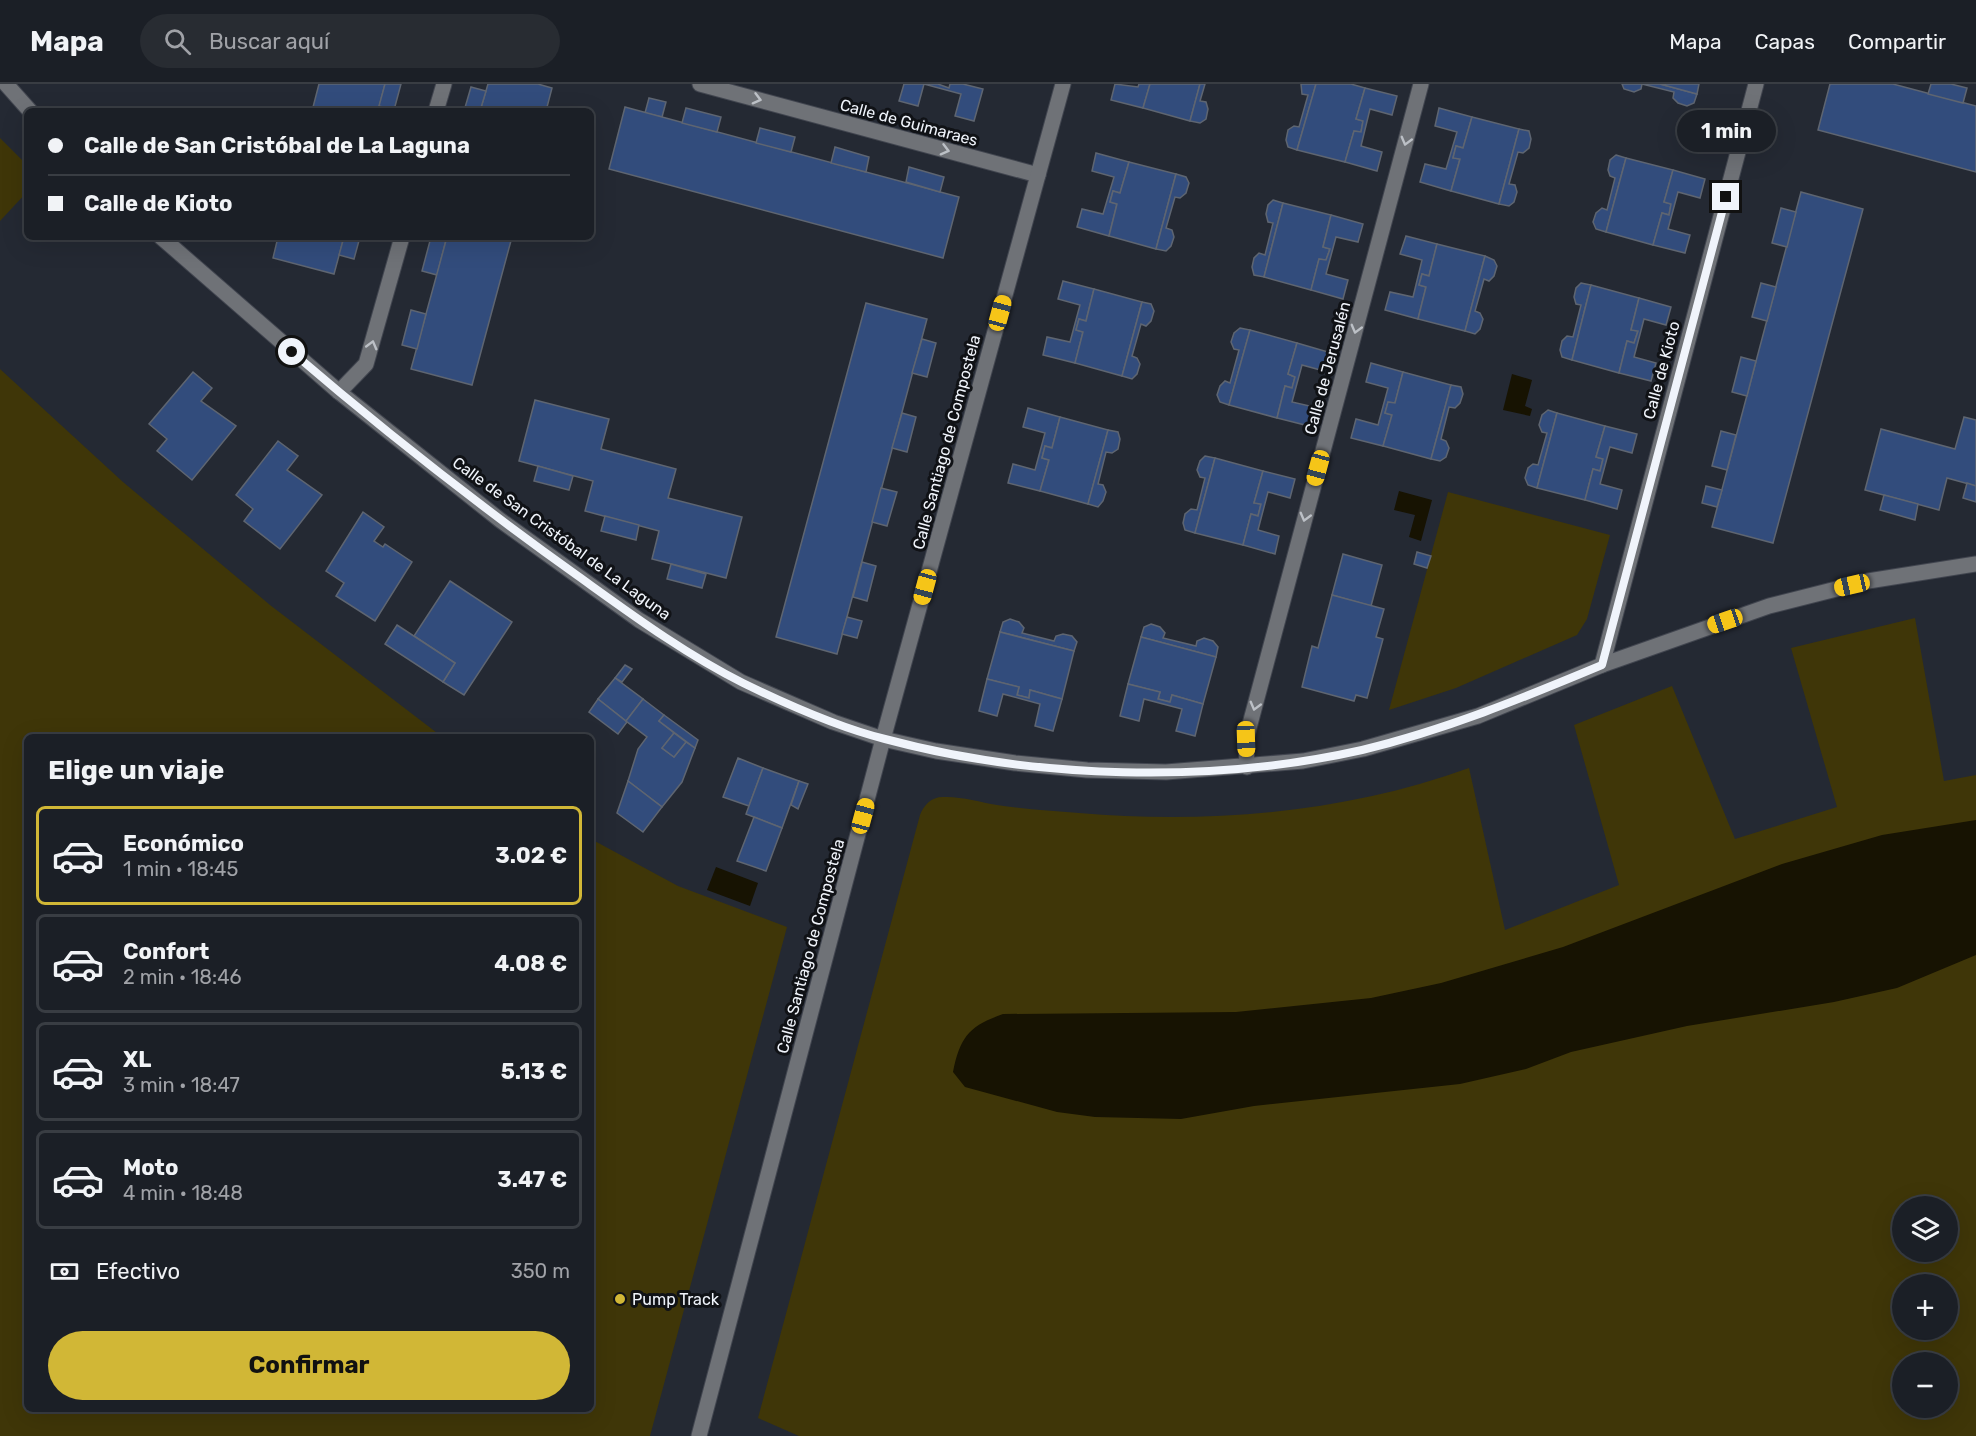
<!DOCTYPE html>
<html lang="es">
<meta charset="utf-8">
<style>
:root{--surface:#1b1f26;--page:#282c32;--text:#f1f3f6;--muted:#a0a2a7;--line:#393d43;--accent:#d1b736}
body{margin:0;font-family:Rubik,sans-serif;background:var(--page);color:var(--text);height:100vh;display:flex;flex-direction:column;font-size:22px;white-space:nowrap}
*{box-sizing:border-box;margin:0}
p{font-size:20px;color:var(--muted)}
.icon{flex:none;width:33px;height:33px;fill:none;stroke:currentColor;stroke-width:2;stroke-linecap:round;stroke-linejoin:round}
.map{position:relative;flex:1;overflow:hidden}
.details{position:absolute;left:24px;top:650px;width:570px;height:678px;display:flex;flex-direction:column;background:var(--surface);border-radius:9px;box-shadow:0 6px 24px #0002,0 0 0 2px var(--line)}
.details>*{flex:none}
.hud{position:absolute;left:24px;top:24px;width:570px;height:132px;border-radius:9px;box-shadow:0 6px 24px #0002,0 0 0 2px var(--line);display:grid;align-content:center;height:132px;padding:0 24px;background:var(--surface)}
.controls{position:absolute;left:1892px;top:1112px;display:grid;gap:12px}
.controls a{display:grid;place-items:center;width:66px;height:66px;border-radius:50%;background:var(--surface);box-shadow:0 6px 24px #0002,0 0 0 2px var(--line);font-size:30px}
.end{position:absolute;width:27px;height:27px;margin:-14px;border:8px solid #f0f4fb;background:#111;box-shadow:0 0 0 3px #111}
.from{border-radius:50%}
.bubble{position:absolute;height:42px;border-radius:21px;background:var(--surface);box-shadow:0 6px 24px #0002,0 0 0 2px var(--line);font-size:20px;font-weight:700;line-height:42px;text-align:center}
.car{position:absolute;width:18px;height:36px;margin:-18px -9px;border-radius:8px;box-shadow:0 0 4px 2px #0007;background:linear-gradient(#f5c518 24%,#345 0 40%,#f5c518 0 76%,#345 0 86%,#f5c518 0)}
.hud b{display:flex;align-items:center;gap:21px;height:57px;font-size:22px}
.hud b+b{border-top:2px solid var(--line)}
.hud i{width:15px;height:15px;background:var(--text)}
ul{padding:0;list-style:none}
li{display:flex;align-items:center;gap:18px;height:99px;margin:0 12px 9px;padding:0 12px;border:3px solid var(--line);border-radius:9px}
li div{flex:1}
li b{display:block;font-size:22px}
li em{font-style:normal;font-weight:700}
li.current{border-color:var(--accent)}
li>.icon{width:54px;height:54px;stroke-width:1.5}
h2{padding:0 24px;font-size:27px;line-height:72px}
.pay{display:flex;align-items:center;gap:15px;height:66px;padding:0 24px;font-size:22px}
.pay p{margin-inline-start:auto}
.primary-button{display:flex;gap:12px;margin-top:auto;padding:12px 24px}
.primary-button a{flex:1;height:69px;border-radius:36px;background:var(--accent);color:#111;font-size:24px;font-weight:700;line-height:69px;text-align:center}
header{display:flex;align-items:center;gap:36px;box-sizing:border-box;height:84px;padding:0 30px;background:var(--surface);border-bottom:2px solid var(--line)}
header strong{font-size:28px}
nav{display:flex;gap:33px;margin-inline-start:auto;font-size:21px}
.search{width:420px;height:54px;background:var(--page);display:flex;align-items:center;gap:15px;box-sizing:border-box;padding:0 21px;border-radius:33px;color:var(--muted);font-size:22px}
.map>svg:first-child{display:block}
</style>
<header>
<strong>Mapa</strong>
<div class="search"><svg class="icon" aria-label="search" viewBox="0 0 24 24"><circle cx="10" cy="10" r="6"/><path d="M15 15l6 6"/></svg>Buscar aquí</div>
<nav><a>Mapa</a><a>Capas</a><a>Compartir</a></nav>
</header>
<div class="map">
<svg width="1976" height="1352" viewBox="0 0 1976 1352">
<rect width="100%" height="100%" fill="#242933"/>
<g fill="#3f3608" fill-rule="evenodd">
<polygon points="0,54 27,81 27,108 0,137"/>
<polygon points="0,285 123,398 270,521 441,652 27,652 27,1324 591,1324 591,755 678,802 787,843 650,1352 0,1352"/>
<polygon points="1448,408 1610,451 1587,535 1577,551 1456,604 1389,626"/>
<path d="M 1915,534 L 1944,697 L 1976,691 L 1976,1352 L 799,1352 L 758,1334 L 920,731 C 924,721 931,713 943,713 C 960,712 980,718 997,721 C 1024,725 1051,727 1079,729 C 1209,740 1345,729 1469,684 L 1505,846 L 1619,801 L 1574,641 L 1672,602 L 1735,755 L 1837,723 L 1791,564 ZM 1902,1122 L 1947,1122 L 1947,1167 L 1902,1167 ZM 1902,1200 L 1947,1200 L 1947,1245 L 1902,1245 ZM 1902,1278 L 1947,1278 L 1947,1323 L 1902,1323 Z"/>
</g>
<g fill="#171302">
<polygon points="1512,290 1532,296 1525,322 1532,325 1530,332 1503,326"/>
<polygon points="1399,407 1432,416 1421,457 1409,453 1415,431 1394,426"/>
<path d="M 1976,736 L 1976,871 L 1897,904 L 1834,918 L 1687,942 L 1571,968 L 1526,985 L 1460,1000 L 1254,1022 L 1181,1035 L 1095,1033 L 1057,1028 L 965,1003 L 953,988 C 960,953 969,942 1003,930 L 1236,928 L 1371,914 L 1441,899 L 1563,863 L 1782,780 L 1882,751 Z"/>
<polygon points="716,783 758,799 750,822 707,806"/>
</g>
<g fill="#324c7c" stroke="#5e6571" stroke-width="1.5">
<polygon points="319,0 385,0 378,27 312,27"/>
<polygon points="385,0 401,0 394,26 379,22"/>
<polygon points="488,0 538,0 552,4 546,27 480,27"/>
<polygon points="904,0 938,0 949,4 950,0 963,0 983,5 974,37 955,32 961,10 924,0 918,22 899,17"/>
<polygon points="1115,0 1138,3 1139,0 1150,0 1143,24 1111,16"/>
<polygon points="1150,0 1200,0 1190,37 1143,24"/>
<polygon points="1200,0 1205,0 1200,17 1206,18 1208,25 1206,35 1200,39 1190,37"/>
<polygon points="1301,0 1316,0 1297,66 1288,63 1286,56 1288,46 1294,42 1299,43 1308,11 1302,10"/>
<polygon points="1316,0 1351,0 1365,4 1356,35 1363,37 1361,48 1354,47 1345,78 1297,66"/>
<polygon points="1622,0 1642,0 1641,5 1634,8 1624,5"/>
<polygon points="1642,0 1660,0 1697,10 1694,19 1687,22 1678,19 1673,14 1674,8"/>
<polygon points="1660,0 1699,0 1697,10"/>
<polygon points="1830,0 1893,0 1976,22 1976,88 1818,46"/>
<polygon points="1931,0 1951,0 1967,4 1963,19 1928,10"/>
<polygon points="471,3 486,7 480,27 464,27"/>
<polygon points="1365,4 1397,12 1392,31 1370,25 1361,62 1382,68 1377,87 1345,78 1354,47 1361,48 1363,37 1356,35"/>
<polygon points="649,14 666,18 662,33 645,29"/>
<polygon points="625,23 959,113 943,174 609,85"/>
<polygon points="686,24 721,33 717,48 682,39"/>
<polygon points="1439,24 1472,33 1463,64 1456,62 1453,74 1460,75 1451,107 1420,98 1425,80 1446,85 1457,48 1435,42"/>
<polygon points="1472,33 1519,45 1499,120 1451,107 1460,75 1453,74 1456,62 1463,64"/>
<polygon points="760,44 795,53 791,68 756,59"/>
<polygon points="1519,45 1529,47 1531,55 1529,64 1523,69 1518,68 1509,100 1515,101 1517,108 1514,118 1509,122 1499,120"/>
<polygon points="835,63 869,73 866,88 831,79"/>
<polygon points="1096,69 1129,78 1120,109 1113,107 1110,118 1117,120 1109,152 1077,143 1082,125 1103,130 1114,93 1092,87"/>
<polygon points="1616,71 1626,74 1606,148 1596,145 1593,138 1596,129 1602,124 1607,126 1615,94 1610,92 1608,86 1610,76"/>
<polygon points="1626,74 1673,86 1664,118 1671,120 1669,131 1662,129 1653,161 1606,148"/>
<polygon points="1129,78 1176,90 1156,165 1109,152 1117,120 1110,118 1113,107 1120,109"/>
<polygon points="909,83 944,93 940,108 906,98"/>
<polygon points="1673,86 1705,95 1700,114 1678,108 1668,145 1690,151 1685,169 1653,161 1662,129 1669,131 1671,120 1664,118"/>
<polygon points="1176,90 1186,93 1189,99 1186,109 1180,114 1175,113 1166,144 1172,146 1174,153 1171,162 1166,167 1156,165"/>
<polygon points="1801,108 1863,125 1773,459 1712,443"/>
<polygon points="1273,116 1283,119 1264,193 1254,191 1252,183 1254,174 1259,169 1265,171 1273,139 1268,138 1266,130 1268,121"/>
<polygon points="1283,119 1331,131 1323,163 1330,165 1326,176 1319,175 1311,206 1264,193"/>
<polygon points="1781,124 1796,128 1787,163 1772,159"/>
<polygon points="1331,131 1363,140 1358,158 1336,153 1326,190 1348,196 1343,215 1311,206 1319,175 1326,176 1330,165 1323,163"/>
<polygon points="1406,152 1437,160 1429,192 1422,190 1419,201 1426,203 1418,235 1385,226 1390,208 1413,213 1422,176 1400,170"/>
<polygon points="278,153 344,153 334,190 273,174"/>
<polygon points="344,153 360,153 354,175 339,171"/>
<polygon points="431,153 446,156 437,191 422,187"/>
<polygon points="447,153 512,153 472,301 411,285"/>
<polygon points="1437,160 1485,172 1465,247 1418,235 1426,203 1419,201 1422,190 1429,192"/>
<polygon points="1485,172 1494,176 1497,182 1494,192 1489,197 1484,195 1475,227 1480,229 1483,235 1480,245 1475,250 1465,247"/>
<polygon points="1063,197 1094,205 1086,237 1079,235 1076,246 1083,248 1075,279 1043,271 1047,253 1070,258 1080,221 1058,215"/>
<polygon points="1581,199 1591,201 1572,276 1562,273 1560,266 1562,257 1567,252 1573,253 1581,221 1576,220 1574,213 1576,204"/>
<polygon points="1761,199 1776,203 1767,237 1752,233"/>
<polygon points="1591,201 1639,214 1631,246 1638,247 1634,259 1627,257 1619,289 1572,276"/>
<polygon points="1094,205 1142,218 1122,292 1075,279 1083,248 1076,246 1079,235 1086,237"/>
<polygon points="1639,214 1671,223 1666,241 1644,235 1634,273 1656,279 1651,297 1619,289 1627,257 1634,259 1638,247 1631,246"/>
<polygon points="1142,218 1151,220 1154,227 1151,237 1146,242 1141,240 1132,272 1137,274 1140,280 1137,290 1132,295 1122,292"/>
<polygon points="866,219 927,235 837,570 776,553"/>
<polygon points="411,226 426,230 417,265 402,261"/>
<polygon points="1240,244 1250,246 1229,321 1220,318 1217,311 1220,302 1225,297 1230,299 1239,266 1234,265 1231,258 1234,249"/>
<polygon points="1250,246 1297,259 1288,290 1295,293 1292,304 1285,302 1277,334 1229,321"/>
<polygon points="922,255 936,259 927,293 912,289"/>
<polygon points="1297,259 1328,268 1324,287 1302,281 1292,318 1314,323 1309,342 1277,334 1285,302 1292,304 1295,293 1288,290"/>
<polygon points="1741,273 1756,277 1747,312 1732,308"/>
<polygon points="1371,279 1403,288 1395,319 1388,318 1385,329 1392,331 1383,362 1351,354 1356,335 1378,341 1388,304 1366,298"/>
<polygon points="193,288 212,304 201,317 236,342 192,396 157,367 167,355 149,340"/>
<polygon points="1403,288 1451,301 1431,375 1383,362 1392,331 1385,329 1388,318 1395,319"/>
<polygon points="1451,301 1461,303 1463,310 1460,319 1455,324 1449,323 1441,355 1446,357 1449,364 1446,373 1440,377 1431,375"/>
<polygon points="535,316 609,335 601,365 676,385 668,414 742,433 726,494 652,475 659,447 585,427 593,397 519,377"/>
<polygon points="1028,324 1060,333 1052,364 1045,362 1042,374 1049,376 1040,407 1008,399 1013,380 1035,386 1045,349 1023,343"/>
<polygon points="1548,326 1557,329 1537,404 1528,401 1525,394 1528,384 1533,380 1538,381 1547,349 1542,348 1539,341 1542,331"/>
<polygon points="902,329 916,333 907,368 892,364"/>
<polygon points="1557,329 1605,342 1596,373 1603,375 1600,387 1593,385 1585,416 1537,404"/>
<polygon points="1060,333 1108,346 1088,420 1040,407 1049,376 1042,374 1045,362 1052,364"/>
<polygon points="1964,333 1976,336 1976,402 1947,394 1939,426 1865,406 1881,345 1955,365"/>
<polygon points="1605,342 1637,350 1632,369 1610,363 1600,400 1622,406 1617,425 1585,416 1593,385 1600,387 1603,375 1596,373"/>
<polygon points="1108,346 1118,348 1120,355 1118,365 1112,369 1106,368 1098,400 1103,401 1106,408 1103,417 1098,423 1088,420"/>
<polygon points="1721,347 1736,351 1727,386 1712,382"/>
<polygon points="278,357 298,372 287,386 322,411 280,465 244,437 253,425 236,411"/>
<polygon points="1205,372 1215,374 1195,449 1185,446 1183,439 1185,430 1191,425 1197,426 1205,394 1200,393 1197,386 1200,377"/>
<polygon points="1215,374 1263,387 1254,419 1261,420 1258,432 1251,430 1243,461 1195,449"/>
<polygon points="538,382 573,392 569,406 534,397"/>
<polygon points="1263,387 1295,395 1290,414 1268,408 1258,446 1279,452 1275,470 1243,461 1251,430 1258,432 1261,420 1254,419"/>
<polygon points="1967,399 1976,402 1976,418 1963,414"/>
<polygon points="1706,402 1722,406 1717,423 1702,419"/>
<polygon points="881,404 897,408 887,442 872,438"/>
<polygon points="1884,411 1918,420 1915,436 1880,426"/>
<polygon points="363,428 384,443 374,457 383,463 385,460 412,478 375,537 336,512 344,499 326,487"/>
<polygon points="605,432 639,441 636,456 601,447"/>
<polygon points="1417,468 1431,472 1427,484 1414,480"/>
<polygon points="1343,470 1382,481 1371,522 1332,511"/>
<polygon points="862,478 876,482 867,517 853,513"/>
<polygon points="671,480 706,490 702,504 667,495"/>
<polygon points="450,497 512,538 464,611 443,598 455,579 414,552"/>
<polygon points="1332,511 1384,525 1376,553 1383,555 1367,614 1356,611 1354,617 1302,603 1312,562 1318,564"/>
<polygon points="847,533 862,537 857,554 842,550"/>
<polygon points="1010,535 1019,538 1024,544 1022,549 1054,557 1056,552 1063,550 1072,552 1077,558 1074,567 1000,548 1003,538"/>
<polygon points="1151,540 1160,543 1165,549 1163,554 1196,562 1197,557 1204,554 1213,557 1218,563 1216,573 1141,553 1144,543"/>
<polygon points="397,541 455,579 443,598 385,560"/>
<polygon points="1000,548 1074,567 1062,615 1030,606 1029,614 1017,611 1019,603 987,595"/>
<polygon points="1141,553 1216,573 1203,620 1172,611 1170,618 1158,615 1160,608 1128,600"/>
<polygon points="625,581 632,585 622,598 615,594"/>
<polygon points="615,594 643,615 626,637 598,615"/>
<polygon points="987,595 1019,603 1017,611 1029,614 1030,606 1062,615 1053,647 1035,642 1040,620 1003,610 997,632 979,627"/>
<polygon points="1128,600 1160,608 1158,615 1170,618 1172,611 1203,620 1195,652 1176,647 1182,625 1144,615 1139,637 1120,632"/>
<polygon points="598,615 627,638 618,650 589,628"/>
<polygon points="643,615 664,631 659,637 674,649 662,664 674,673 686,658 695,664 682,698 662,723 628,697 638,665 647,653 626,637"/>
<polygon points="664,631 698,656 695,664 659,637"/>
<polygon points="674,649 686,658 674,673 662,664"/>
<polygon points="738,674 763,684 749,722 723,713"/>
<polygon points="763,684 799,697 782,744 746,730"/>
<polygon points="628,697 662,723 643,748 617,729"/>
<polygon points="799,697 808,700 798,725 791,721"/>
<polygon points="754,733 782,744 766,787 737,777"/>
</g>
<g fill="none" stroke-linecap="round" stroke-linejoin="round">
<defs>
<g id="street">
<polyline points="6,0 30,27"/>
<polyline points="700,0 1038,91"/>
<polyline points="436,27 444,0"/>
<polyline points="161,153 339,308 500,436 639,536 741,598 833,638 883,655 936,667 1015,679 1087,686 1166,688 1303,677 1363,665 1478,632 1602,581 1769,522 1868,497 1976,480"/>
<polyline points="339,308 366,280 402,153"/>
<polyline points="1602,581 1756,0"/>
<polyline points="1247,683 1246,655 1421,0"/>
<polyline points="699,1352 883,655 1063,0"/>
</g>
</defs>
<use href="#street" stroke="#41454f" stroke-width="17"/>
<use href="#street" stroke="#6f7277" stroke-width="15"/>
</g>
<defs><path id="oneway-chevron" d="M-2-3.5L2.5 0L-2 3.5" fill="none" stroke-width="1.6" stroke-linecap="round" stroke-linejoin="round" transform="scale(1.5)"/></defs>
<g stroke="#bcc0c6">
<use href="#oneway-chevron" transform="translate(757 15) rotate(15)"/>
<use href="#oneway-chevron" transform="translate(1406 57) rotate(105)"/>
<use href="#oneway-chevron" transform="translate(945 66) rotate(15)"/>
<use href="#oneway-chevron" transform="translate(1356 245) rotate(105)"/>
<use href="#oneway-chevron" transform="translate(372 261) rotate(-75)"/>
<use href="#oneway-chevron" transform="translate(1305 433) rotate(105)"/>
<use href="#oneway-chevron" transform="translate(1255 622) rotate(105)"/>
</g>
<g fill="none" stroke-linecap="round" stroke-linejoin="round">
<path stroke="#f0f4fb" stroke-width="8" d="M 292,268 C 384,347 480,422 578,492 C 631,530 685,570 743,599 C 788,621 837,643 885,655 C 1034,695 1212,700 1362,666 C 1445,646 1523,614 1602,581 L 1726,113"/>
</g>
<circle fill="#d1b736" stroke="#101216" stroke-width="2" cx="620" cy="1215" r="6"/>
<g text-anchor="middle" stroke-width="6" stroke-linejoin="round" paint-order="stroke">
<g font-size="16" fill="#f0f4fb" stroke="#101216">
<text transform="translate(909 38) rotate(15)" y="6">Calle de Guimaraes</text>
<text transform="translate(1327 284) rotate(-75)" y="6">Calle de Jerusalén</text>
<text transform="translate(1661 286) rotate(-75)" y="6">Calle de Kioto</text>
<text transform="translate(946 358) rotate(-75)" y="6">Calle Santiago de Compostela</text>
<text transform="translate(562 454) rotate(36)" y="6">Calle de San Cristóbal de La Laguna</text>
<text transform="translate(810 862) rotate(-75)" y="6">Calle Santiago de Compostela</text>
</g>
<g font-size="16" fill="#f0f4fb" stroke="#101216" text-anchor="start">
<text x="632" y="1221">Pump Track</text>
</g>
</g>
</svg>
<div class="controls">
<a><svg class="icon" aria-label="layers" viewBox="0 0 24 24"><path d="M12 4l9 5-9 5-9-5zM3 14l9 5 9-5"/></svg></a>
<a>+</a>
<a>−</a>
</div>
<i class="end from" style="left:292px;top:268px"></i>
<i class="end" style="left:1726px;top:113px"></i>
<div class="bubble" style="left:1677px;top:26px;width:99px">1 min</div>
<i class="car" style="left:1000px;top:229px;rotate:15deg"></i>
<i class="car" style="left:1318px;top:384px;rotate:195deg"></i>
<i class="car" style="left:1852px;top:501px;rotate:257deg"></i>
<i class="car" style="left:925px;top:503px;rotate:195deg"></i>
<i class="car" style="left:1725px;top:537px;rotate:251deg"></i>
<i class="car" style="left:1246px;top:655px;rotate:178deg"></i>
<i class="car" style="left:863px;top:732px;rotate:15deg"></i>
<div class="hud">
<b><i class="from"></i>Calle de San Cristóbal de La Laguna</b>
<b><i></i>Calle de Kioto</b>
</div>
<section class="details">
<h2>Elige un viaje</h2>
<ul>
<li class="current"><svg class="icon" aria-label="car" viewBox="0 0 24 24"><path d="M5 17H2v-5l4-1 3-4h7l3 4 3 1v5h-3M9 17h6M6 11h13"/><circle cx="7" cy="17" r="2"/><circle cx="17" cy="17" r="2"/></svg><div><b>Económico</b><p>1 min · 18:45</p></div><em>3.02 €</em></li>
<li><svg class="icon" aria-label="car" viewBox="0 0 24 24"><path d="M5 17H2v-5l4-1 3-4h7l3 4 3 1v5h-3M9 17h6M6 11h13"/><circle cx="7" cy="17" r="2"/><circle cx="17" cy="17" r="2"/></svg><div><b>Confort</b><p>2 min · 18:46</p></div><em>4.08 €</em></li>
<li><svg class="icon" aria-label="car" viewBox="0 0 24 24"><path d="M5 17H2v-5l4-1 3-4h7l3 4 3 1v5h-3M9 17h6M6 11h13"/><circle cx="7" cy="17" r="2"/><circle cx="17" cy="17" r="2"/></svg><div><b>XL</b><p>3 min · 18:47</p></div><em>5.13 €</em></li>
<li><svg class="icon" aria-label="car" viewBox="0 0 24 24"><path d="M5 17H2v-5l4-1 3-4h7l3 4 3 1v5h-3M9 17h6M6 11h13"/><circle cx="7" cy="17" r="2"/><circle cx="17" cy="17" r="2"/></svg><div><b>Moto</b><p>4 min · 18:48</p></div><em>3.47 €</em></li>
</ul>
<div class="pay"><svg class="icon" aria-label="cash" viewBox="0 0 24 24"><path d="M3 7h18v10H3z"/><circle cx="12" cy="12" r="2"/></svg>Efectivo<p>350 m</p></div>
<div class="primary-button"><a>Confirmar</a></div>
</section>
</div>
